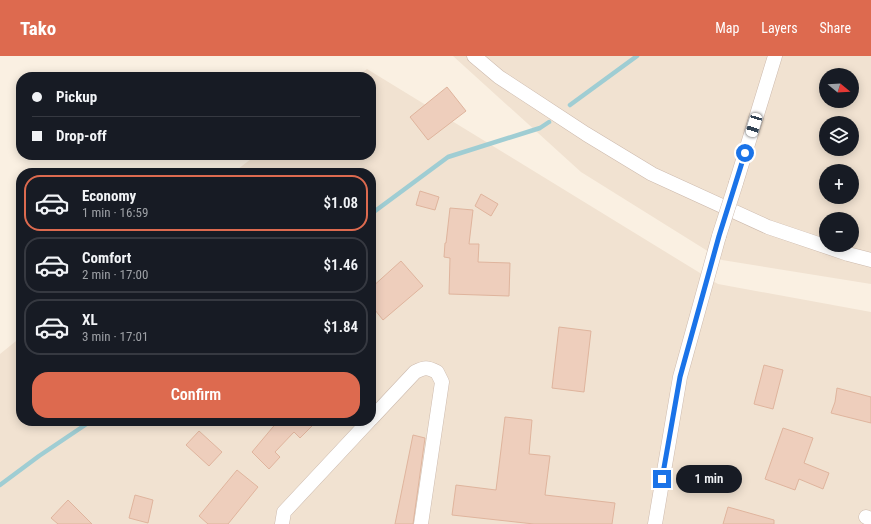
<!DOCTYPE html>
<meta charset="utf-8">
<style>
:root{--surface:#171b24;--page:#20242c;--text:#f1f3f6;--muted:#9ea1a6;--line:#363941;--accent:#dd6a4f}
body{margin:0;font-family:"Roboto Condensed",sans-serif;background:var(--page);color:var(--text);height:100vh;display:flex;flex-direction:column;font-size:15px;white-space:nowrap}
*{box-sizing:border-box;margin:0}
p{font-size:13px;color:var(--muted)}
.icon{flex:none;width:22px;height:22px;fill:none;stroke:currentColor;stroke-width:2;stroke-linecap:round;stroke-linejoin:round}
.map{position:relative;flex:1;overflow:hidden}
.sheet{position:absolute;left:16px;top:112px;width:360px;height:258px;display:flex;flex-direction:column;background:var(--surface);border-radius:16px;box-shadow:0 2px 10px #0003}
.sheet>*{flex:none}
.guide{position:absolute;left:16px;top:16px;width:360px;height:88px;border-radius:16px;box-shadow:0 2px 10px #0003;display:grid;align-content:center;height:88px;padding:0 16px;background:var(--surface)}
.needle{width:26px;rotate:108deg}
.controls{position:absolute;left:819px;top:12px;display:grid;gap:8px}
.controls a{display:grid;place-items:center;width:40px;height:40px;border-radius:50%;background:var(--surface);box-shadow:0 2px 10px #0003;font-size:20px}
.end{position:absolute;width:18px;height:18px;margin:-9px;border:5px solid #1a73e8;background:#fff;box-shadow:0 0 0 2px #fff}
.from{border-radius:50%}
.bubble{position:absolute;height:28px;border-radius:14px;background:var(--surface);box-shadow:0 2px 10px #0003;font-size:13px;font-weight:600;line-height:28px;text-align:center}
.car{position:absolute;width:12px;height:24px;margin:-12px -6px;border-radius:5px;box-shadow:0 0 3px 1px #0007;background:linear-gradient(#fff 24%,#345 0 40%,#fff 0 76%,#345 0 86%,#fff 0)}
.guide b{display:flex;align-items:center;gap:14px;height:38px;font-size:15px}
.guide b+b{border-top:1px solid var(--line)}
.guide i{width:10px;height:10px;background:var(--text)}
ul{padding:7px 0 0;list-style:none}
li{display:flex;align-items:center;gap:12px;height:56px;margin:0 8px 6px;padding:0 8px;border:2px solid var(--line);border-radius:16px}
li div{flex:1}
li b{display:block;font-size:15px}
li em{font-style:normal;font-weight:600}
li.on{border-color:var(--accent)}
li>.icon{width:36px;height:36px;stroke-width:1.5}
.action{display:flex;gap:8px;margin-top:auto;padding:8px 16px}
.action a{flex:1;height:46px;border-radius:16px;background:var(--accent);color:#fff;font-size:16px;font-weight:600;line-height:46px;text-align:center}
header{display:flex;align-items:center;gap:24px;box-sizing:border-box;height:56px;padding:0 20px;background:var(--accent);color:#fff}
header strong{font-size:19px}
nav{display:flex;gap:22px;margin-inline-start:auto;font-size:14px}
.map>svg:first-child{display:block}
</style>
<header>
<strong>Tako</strong>
<nav><a>Map</a><a>Layers</a><a>Share</a></nav>
</header>
<div class="map">
<svg width="871" height="468" viewBox="0 0 871 468">
<rect width="100%" height="100%" fill="#faf0e2"/>
<g fill="#f1e2d1" fill-rule="evenodd">
<path d="M 453,0 L 871,0 L 871,228 L 722,204 L 581,116 ZM 826,19 L 852,19 L 852,45 L 826,45 ZM 826,67 L 852,67 L 852,93 L 826,93 ZM 826,115 L 852,115 L 852,141 L 826,141 ZM 826,163 L 852,163 L 852,189 L 826,189 Z"/>
<polygon points="367,13 718,228 871,256 871,468 0,468 0,298 21,281 21,365 371,365 371,117 233,117 256,99 371,99 371,21 357,21"/>
</g>
<g fill="none" stroke-linecap="round" stroke-linejoin="round">
<g stroke="#9fcdd3" stroke-width="4.5">
<polyline points="570,49 637,0"/>
<polyline points="371,158 448,101 540,72 549,66"/>
<polyline points="0,429 39,400 91,365"/>
</g>
</g>
<g fill="#eecebc" stroke="#dfb49d">
<polygon points="447,31 466,55 428,84 410,61"/>
<polygon points="420,135 439,141 435,154 416,149"/>
<polygon points="481,138 498,148 491,160 475,150"/>
<polygon points="450,152 473,154 469,188 479,188 478,206 510,207 509,240 449,238 450,202 444,201 445,187 446,187"/>
<polygon points="401,205 423,230 383,264 371,249 371,232"/>
<polygon points="559,271 591,275 584,336 552,332"/>
<polygon points="764,309 783,314 773,353 754,348"/>
<polygon points="837,332 871,341 871,367 831,357 835,346"/>
<polygon points="505,361 532,364 529,398 550,400 545,439 615,447 612,468 534,468 452,459 456,429 496,434"/>
<polygon points="278,365 317,365 300,382 294,376 275,396 280,401 269,413 252,396"/>
<polygon points="783,372 813,382 804,407 829,417 823,433 799,423 795,434 765,423"/>
<polygon points="199,375 222,396 209,410 186,389"/>
<polygon points="413,379 425,382 413,468 395,468"/>
<polygon points="237,414 258,431 228,468 208,468 199,460"/>
<polygon points="135,439 153,444 148,467 129,462"/>
<polygon points="68,444 92,468 58,468 51,462"/>
<polygon points="728,451 774,464 774,468 723,468"/>
</g>
<g fill="none" stroke-linecap="round" stroke-linejoin="round">
<defs>
<g id="street">
<polyline points="474,0 499,21 586,78 652,118 768,171 848,198 871,204"/>
<polyline points="736,127 775,0"/>
<path d="M 371,363 L 415,316 C 425,311 427,311 437,316 L 442,326 L 421,468"/>
<polyline points="866,461 871,463"/>
<polyline points="282,468 284,456 369,365"/>
<polyline points="655,468 680,321 719,180"/>
</g>
</defs>
<use href="#street" stroke="#cdbaad" stroke-width="15"/>
<use href="#street" stroke="#fff" stroke-width="14"/>
<defs>
<polyline id="street-bridge" points="719,180 736,127"/>
</defs>
<use href="#street-bridge" stroke="#cdbaad" stroke-width="15" stroke-linecap="butt"/>
<use href="#street-bridge" stroke="#fff" stroke-width="14"/>
</g>
<g fill="none" stroke-linecap="round" stroke-linejoin="round">
<polyline stroke="#1a73e8" stroke-width="5" points="662,423 680,321 719,180 745,97"/>
</g>
</svg>
<div class="controls">
<a><svg class="needle" viewBox="-14 -14 28 28"><path d="M0-13l5 13h-10z" fill="#e53935"/><path d="M0 13l5-13h-10z" fill="#9ea1a6"/></svg></a>
<a><svg class="icon" aria-label="layers" viewBox="0 0 24 24"><path d="M12 4l9 5-9 5-9-5zM3 14l9 5 9-5"/></svg></a>
<a>+</a>
<a>−</a>
</div>
<i class="end from" style="left:745px;top:97px"></i>
<i class="end" style="left:662px;top:423px"></i>
<div class="bubble" style="left:676px;top:409px;width:66px">1 min</div>
<i class="car" style="left:754px;top:69px;rotate:197deg"></i>
<div class="guide">
<b><i class="from"></i>Pickup</b>
<b><i></i>Drop-off</b>
</div>
<section class="sheet">
<ul>
<li class="on"><svg class="icon" aria-label="car" viewBox="0 0 24 24"><path d="M5 17H2v-5l4-1 3-4h7l3 4 3 1v5h-3M9 17h6M6 11h13"/><circle cx="7" cy="17" r="2"/><circle cx="17" cy="17" r="2"/></svg><div><b>Economy</b><p>1 min · 16:59</p></div><em>$1.08</em></li>
<li><svg class="icon" aria-label="car" viewBox="0 0 24 24"><path d="M5 17H2v-5l4-1 3-4h7l3 4 3 1v5h-3M9 17h6M6 11h13"/><circle cx="7" cy="17" r="2"/><circle cx="17" cy="17" r="2"/></svg><div><b>Comfort</b><p>2 min · 17:00</p></div><em>$1.46</em></li>
<li><svg class="icon" aria-label="car" viewBox="0 0 24 24"><path d="M5 17H2v-5l4-1 3-4h7l3 4 3 1v5h-3M9 17h6M6 11h13"/><circle cx="7" cy="17" r="2"/><circle cx="17" cy="17" r="2"/></svg><div><b>XL</b><p>3 min · 17:01</p></div><em>$1.84</em></li>
</ul>
<div class="action"><a>Confirm</a></div>
</section>
</div>
